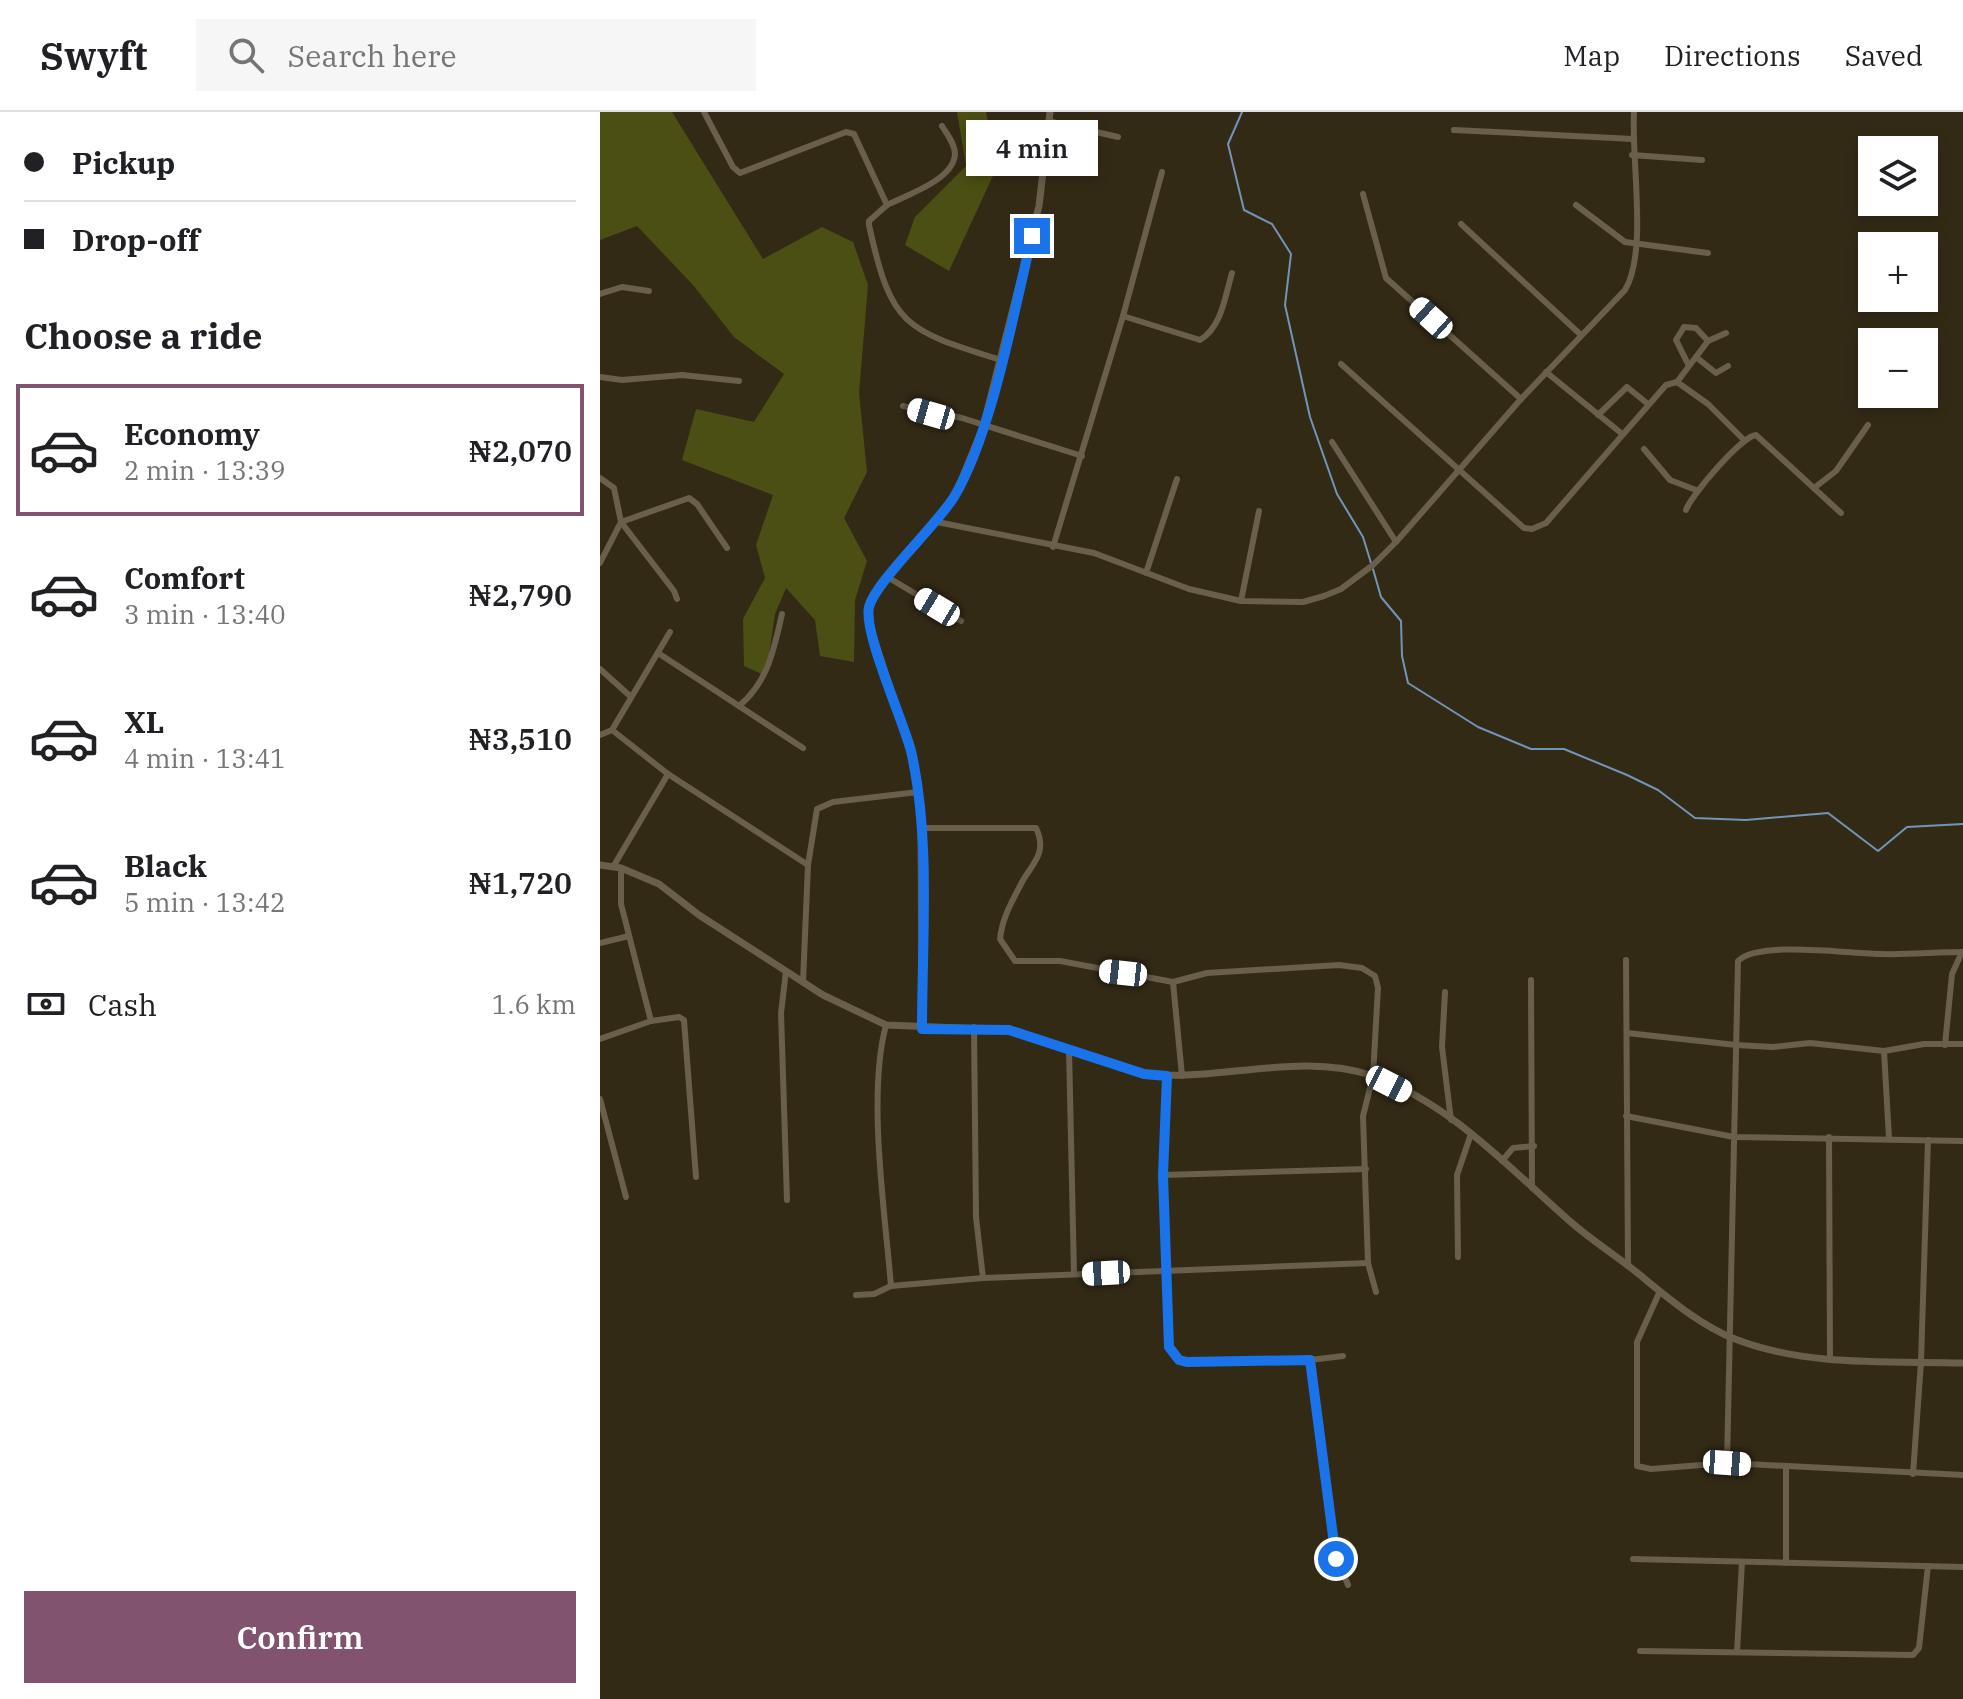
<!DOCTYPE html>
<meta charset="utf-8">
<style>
:root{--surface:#fff;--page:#f6f6f6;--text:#202124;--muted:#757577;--line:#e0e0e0;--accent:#81536f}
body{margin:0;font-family:"IBM Plex Serif",serif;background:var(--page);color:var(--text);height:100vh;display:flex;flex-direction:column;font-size:30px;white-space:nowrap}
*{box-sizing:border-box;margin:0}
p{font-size:26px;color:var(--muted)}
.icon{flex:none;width:44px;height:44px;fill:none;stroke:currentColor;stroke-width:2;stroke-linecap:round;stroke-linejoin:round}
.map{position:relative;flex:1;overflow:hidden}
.sheet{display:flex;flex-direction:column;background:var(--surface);width:600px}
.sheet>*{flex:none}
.banner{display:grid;align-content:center;height:176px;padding:0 24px;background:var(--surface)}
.controls{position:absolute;left:1258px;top:24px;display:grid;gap:16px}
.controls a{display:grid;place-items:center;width:80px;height:80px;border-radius:0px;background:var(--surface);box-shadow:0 4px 12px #0003;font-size:40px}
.end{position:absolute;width:36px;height:36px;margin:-18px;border:10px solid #1a73e8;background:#fff;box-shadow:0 0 0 4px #fff}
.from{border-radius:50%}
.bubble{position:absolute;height:56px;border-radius:0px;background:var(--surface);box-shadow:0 4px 12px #0003;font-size:26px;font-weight:600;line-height:56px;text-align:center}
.car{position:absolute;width:24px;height:48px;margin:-24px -12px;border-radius:10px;box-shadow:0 0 6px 2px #0007;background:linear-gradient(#fff 24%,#345 0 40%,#fff 0 76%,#345 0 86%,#fff 0)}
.banner b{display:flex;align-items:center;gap:28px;height:76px;font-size:30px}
.banner b+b{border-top:2px solid var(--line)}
.banner i{width:20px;height:20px;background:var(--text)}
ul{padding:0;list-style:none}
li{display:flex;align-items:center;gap:24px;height:132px;margin:0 16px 12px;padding:0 8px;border:4px solid transparent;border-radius:0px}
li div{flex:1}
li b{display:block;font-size:30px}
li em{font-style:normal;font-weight:600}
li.current{border-color:var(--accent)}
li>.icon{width:72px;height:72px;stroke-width:1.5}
h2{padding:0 24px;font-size:36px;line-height:96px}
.pay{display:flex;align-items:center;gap:20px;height:88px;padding:0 24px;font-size:30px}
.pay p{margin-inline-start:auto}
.button{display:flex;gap:16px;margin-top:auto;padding:16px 24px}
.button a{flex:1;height:92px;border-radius:0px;background:var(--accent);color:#fff;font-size:32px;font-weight:600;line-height:92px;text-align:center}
header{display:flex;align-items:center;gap:48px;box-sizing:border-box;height:112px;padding:0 40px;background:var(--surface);border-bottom:2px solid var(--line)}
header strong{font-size:38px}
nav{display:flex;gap:44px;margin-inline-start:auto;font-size:28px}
.search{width:560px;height:72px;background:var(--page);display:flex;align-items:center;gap:20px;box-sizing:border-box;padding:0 28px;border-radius:0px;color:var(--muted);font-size:30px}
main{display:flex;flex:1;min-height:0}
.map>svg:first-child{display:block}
</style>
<header>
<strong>Swyft</strong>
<div class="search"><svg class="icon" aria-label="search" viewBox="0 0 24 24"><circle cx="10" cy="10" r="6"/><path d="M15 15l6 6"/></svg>Search here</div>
<nav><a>Map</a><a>Directions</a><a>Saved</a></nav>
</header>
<main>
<section class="sheet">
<div class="banner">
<b><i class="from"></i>Pickup</b>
<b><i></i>Drop-off</b>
</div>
<h2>Choose a ride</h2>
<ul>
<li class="current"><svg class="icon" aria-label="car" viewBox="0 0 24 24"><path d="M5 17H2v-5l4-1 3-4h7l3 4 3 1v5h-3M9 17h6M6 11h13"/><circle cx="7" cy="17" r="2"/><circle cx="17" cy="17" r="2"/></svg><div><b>Economy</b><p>2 min · 13:39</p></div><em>₦2,070</em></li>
<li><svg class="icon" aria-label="car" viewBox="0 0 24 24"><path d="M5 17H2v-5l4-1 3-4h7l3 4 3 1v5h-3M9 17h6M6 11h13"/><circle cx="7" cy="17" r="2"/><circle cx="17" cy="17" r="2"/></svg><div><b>Comfort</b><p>3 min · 13:40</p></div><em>₦2,790</em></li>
<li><svg class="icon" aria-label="car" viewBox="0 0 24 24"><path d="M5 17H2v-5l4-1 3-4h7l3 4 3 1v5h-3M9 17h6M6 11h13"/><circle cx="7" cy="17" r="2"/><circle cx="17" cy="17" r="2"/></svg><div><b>XL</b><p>4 min · 13:41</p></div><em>₦3,510</em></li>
<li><svg class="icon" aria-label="car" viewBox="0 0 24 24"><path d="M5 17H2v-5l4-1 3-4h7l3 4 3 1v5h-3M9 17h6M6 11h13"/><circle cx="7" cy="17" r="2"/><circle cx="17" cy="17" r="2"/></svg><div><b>Black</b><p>5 min · 13:42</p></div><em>₦1,720</em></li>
</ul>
<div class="pay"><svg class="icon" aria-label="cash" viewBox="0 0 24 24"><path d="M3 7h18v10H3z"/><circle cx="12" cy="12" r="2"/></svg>Cash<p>1.6 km</p></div>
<div class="button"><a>Confirm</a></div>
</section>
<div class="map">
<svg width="1363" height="1587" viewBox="0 0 1363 1587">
<rect width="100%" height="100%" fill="#332a16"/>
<g fill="#4b4f13">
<polygon points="0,0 72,0 163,147 222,115 253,130 268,173 259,281 267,360 244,406 267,449 255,488 254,550 220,544 215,508 186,476 175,502 166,564 144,554 143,507 165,466 156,433 173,383 82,348 96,297 154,310 184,262 134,225 93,173 37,114 0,128"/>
<polygon points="357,0 386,0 397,55 349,159 305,133 315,105 366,54"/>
</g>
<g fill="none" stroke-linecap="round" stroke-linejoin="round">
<g stroke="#7294b8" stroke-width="2">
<polyline points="642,0 628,32 644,98 672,112 691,142 685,193 710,305 737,382 763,425 771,451"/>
<polyline points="773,457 781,485 801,509 802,544 808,571 878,615 931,637 964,637 1027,663 1058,678 1095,706 1146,708 1228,701 1278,739 1307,715 1363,712"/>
</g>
<g stroke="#695f4a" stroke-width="6">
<path d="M 104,0 L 133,55 L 140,61 L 246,20 L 254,22 L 287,93 L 269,109 L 269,113 C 291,214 304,218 401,248"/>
<polyline points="448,9 518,25"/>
<polyline points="854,18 1033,27"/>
<polyline points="1032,43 1102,48"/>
<polyline points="763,82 786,166 921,287"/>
<path d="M 287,93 C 306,83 354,68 355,42 C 355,32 347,22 342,14"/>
<polyline points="976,93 1025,130 1108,141"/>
<polyline points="861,112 981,223"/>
<polyline points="0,182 22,175 49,179"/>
<path d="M 523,204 L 600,228 C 622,215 625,184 632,161"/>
<polyline points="1096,245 1116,261 1128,254"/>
<polyline points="741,252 924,416 932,417 946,411 1066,273 1077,270 1108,229 1126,221"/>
<polyline points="1088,252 1076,228 1084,215 1096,216 1108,229"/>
<polyline points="946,260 1021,321"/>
<polyline points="0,265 22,268 82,263 139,269"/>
<polyline points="1077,270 1108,292 1143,327"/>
<polyline points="303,294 362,306 482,344"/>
<polyline points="998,303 1027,275 1048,292"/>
<polyline points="732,330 796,430"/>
<polyline points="1044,337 1070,368 1096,378"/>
<polyline points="0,366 14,376 21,410 74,479 77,487"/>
<polyline points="1214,376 1236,359 1268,313"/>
<path d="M 1086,398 C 1091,383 1142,324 1156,323 L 1241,401"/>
<path d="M 337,410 L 494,441 L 589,477 L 641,489 L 703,490 L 724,484 L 741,477 L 773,453 L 796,430 L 921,287 L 1025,178 C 1048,140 1031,48 1034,0"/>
<polyline points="453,435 523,204 562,60"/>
<polyline points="0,451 21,410 89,386 97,392 127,436"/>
<polyline points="546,461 577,367"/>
<polyline points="289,466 361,509"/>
<polyline points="641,489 659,399"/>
<polyline points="58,541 203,636"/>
<polyline points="0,557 30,584"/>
<path d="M 139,594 C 168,570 174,537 182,502"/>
<polyline points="12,618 68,662 208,753"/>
<polyline points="0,623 12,618 70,520"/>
<path d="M 321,716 L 436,716 C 449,743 429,754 420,774 C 411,791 402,807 400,827 L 415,849 L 460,849 L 573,870 L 607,861 L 739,853 L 762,856 L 775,864 L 778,876 L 773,964 L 763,1004 L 768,1151 L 776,1180"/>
<polyline points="13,755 68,662"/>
<polyline points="21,756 21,792 51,909"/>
<polyline points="0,831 29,824"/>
<polyline points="1026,848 1028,1154"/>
<polyline points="186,859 181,901 187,1088"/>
<polyline points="931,868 932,1076"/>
<polyline points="203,870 208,753 217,697 233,690 318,680"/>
<polyline points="573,870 582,964"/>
<polyline points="845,880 842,935 851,1008"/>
<path d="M 286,913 C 267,983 285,1100 291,1174"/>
<polyline points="374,915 376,1105 383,1166"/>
<polyline points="1027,921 1136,933 1173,935 1210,931 1284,939 1324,932 1363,932"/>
<polyline points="0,927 51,909 79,905 84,908 96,1065"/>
<polyline points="1345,933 1352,862 1362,840"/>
<polyline points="469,937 474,1162"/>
<polyline points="1284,939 1289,1026"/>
<polyline points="567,964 563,1063 766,1057"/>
<polyline points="0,987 26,1085"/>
<polyline points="1026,1004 1134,1025 1363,1029"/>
<polyline points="1229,1025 1230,1247"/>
<polyline points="902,1049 913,1036 934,1034"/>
<polyline points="563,1063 569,1235 576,1245 587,1250 710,1248 743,1244"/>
<polyline points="858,1145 857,1063 871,1022"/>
<polyline points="1060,1179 1037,1230 1037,1354 1051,1357 1127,1351 1363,1363"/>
<polyline points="256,1183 274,1182 291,1174 383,1166 768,1151"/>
<polyline points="710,1248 734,1439 748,1473"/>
<path d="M 1127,1351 L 1138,849 C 1158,828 1251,842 1281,842 C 1308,843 1336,840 1363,840"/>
<polyline points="1313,1362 1321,1250 1328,1028"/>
<polyline points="1033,1447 1363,1455"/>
<polyline points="1186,1451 1186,1355"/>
<polyline points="1040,1539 1313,1543 1319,1536 1328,1454"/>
<polyline points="1137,1540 1142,1450"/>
</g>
<g stroke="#695f4a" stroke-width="7">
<path d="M 0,753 L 21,756 L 59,772 L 99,803 L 223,883 L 286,913 L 409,918 L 544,962 C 618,970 701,939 773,964 C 851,991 912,1059 972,1111 C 994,1130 1018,1145 1040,1163 C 1068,1186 1101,1214 1135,1227 C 1207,1255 1287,1249 1363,1251"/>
<polyline points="322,917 321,695 310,638 271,517 269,495 279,476 354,386 383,315 439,94 450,0"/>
</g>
</g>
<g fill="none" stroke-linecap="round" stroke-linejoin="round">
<path stroke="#1a73e8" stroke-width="10" d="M 432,124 C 414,199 392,321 354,385 C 336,414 276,469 269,495 C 263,520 303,608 311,639 C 331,726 322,828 322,917 L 409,918 L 544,962 L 567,964 L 563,1063 L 569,1235 L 579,1248 L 587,1250 L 710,1248 L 736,1447"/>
</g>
</svg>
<div class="controls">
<a><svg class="icon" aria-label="layers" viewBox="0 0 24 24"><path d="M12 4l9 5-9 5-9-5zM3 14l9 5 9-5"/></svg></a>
<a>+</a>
<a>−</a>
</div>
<i class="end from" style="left:736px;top:1447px"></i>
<i class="end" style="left:432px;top:124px"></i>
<div class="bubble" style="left:366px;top:8px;width:132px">4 min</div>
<i class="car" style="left:831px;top:206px;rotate:312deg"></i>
<i class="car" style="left:331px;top:302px;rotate:286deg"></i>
<i class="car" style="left:337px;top:495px;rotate:301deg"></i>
<i class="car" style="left:523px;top:861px;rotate:276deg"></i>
<i class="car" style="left:789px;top:972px;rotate:117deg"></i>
<i class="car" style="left:506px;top:1161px;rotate:267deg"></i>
<i class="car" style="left:1127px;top:1351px;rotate:94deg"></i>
</div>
</main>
